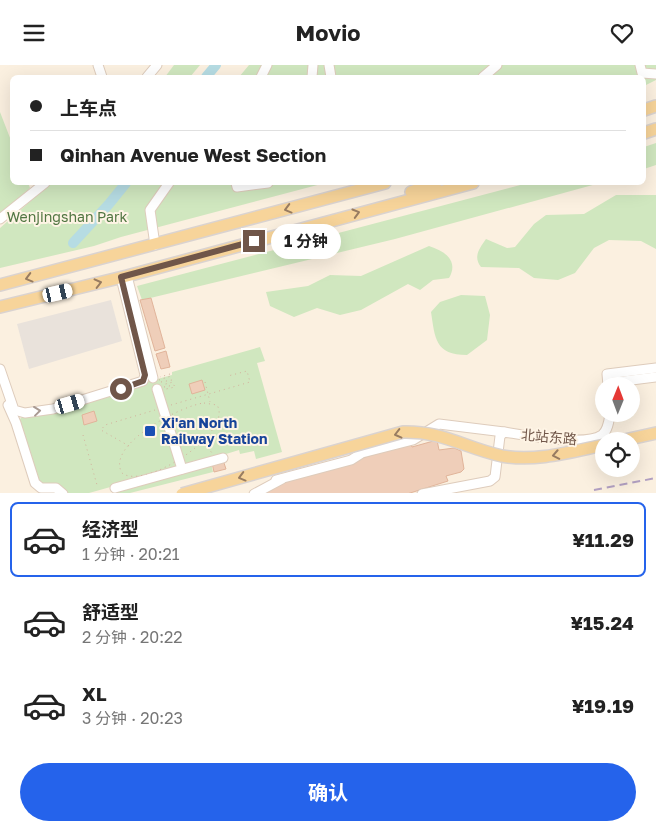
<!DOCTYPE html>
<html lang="zh">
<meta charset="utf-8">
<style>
:root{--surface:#fff;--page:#f2f2f2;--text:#222;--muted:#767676;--line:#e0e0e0;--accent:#2563eb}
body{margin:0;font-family:"Golos Text","Noto Sans SC",sans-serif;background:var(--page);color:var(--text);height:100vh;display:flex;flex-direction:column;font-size:19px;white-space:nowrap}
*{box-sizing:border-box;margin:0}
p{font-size:16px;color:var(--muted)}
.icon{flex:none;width:28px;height:28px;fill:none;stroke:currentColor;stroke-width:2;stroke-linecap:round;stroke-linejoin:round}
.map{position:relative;height:428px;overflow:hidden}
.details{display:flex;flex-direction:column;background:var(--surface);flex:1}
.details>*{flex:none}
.guide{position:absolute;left:10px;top:10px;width:636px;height:110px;border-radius:8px;box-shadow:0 5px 20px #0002;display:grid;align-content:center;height:110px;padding:0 20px;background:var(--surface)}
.needle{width:32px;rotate:1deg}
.tools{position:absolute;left:595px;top:312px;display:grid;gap:10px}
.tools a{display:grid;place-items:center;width:45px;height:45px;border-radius:50%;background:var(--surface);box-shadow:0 5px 20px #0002;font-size:25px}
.end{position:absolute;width:22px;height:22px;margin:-11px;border:6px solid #705649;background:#fff;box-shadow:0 0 0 2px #fff}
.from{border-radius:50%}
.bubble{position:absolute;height:35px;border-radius:18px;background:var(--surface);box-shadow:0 5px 20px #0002;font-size:16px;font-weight:700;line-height:35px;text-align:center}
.car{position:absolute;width:15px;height:30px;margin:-15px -8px;border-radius:6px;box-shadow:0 0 4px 1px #0007;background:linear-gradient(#fff 24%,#345 0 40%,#fff 0 76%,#345 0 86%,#fff 0)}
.guide b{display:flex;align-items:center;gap:18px;height:48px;font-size:19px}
.guide b+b{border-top:1px solid var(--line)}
.guide i{width:12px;height:12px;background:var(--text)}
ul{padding:9px 0 0;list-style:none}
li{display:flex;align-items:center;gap:15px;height:75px;margin:0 10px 8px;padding:0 10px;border:2px solid transparent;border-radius:8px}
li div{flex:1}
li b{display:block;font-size:19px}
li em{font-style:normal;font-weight:700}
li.current{border-color:var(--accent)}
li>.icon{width:45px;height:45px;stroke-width:1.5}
.cta{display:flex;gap:10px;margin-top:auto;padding:10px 20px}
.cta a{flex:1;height:58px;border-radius:30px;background:var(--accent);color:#fff;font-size:20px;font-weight:700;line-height:58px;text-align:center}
header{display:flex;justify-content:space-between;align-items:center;height:65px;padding:0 20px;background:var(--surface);font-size:22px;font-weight:700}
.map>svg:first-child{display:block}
</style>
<header><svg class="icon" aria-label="menu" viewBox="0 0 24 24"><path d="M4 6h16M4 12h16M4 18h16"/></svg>Movio<svg class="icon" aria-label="heart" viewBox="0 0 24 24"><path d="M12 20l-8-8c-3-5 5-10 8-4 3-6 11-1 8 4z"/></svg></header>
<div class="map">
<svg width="656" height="429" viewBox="0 0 656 429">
<rect width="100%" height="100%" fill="#fbf0e0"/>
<polygon fill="#e9e2db" points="111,235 122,276 29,304 17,259"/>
<g fill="#d0e7bf">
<polygon points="174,0 200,0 190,12 165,12"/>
<polygon points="249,0 656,0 656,15 644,21 644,12 239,12"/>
<polygon points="0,47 12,78 12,118 28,118 30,123 0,150"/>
<polygon points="656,78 656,100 644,104 644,82"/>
<polygon points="51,118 325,118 121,172 94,181 0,203 0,163"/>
<polygon points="528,118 600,118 395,174 142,235 137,221"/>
<path d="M 616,130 L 656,130 L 656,184 L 641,176 L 609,175 L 594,183 L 575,208 L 558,215 L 534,213 L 519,203 L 481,202 C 473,192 479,184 486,174 L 507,183 L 515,182 L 534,159 L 546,150 L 584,149 Z"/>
<path d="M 429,181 C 445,186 459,196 449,213 L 433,215 L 420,225 L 408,219 L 361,245 L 340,250 L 317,243 L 294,252 L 270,241 L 266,227 L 308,221 L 330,210 L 361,211 Z"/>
<path d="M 461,230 L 485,231 L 490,250 L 487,275 L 467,290 C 435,290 435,273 431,247 L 440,237 Z"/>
<polygon points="260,282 265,296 257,298 282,387 256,394 254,386 240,389 239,385 226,389 223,395 211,398 213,407 130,428 117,428 114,421 89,428 48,428 39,420 19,355 23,351 172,310 172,307"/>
</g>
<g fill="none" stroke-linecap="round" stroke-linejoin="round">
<g stroke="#b6dce3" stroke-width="10">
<polyline points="206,12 216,0"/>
<polyline points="73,178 109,139 126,118"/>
</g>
</g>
<g fill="#efceb9" stroke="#e1b49a">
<polygon points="151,233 165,283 155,286 140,235"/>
<polygon points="166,286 170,302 161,304 156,289"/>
<polygon points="202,315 205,325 192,329 189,319"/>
<polygon points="94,346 97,356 84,360 82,350"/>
<polygon points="437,375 439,385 454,383 461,386 464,404 461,407 446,411 448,416 407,429 266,429 263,421 411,379 412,382"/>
<polygon points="223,395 226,404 214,407 212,398"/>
</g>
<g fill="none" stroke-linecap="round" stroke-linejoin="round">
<defs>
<g id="minor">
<polyline points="98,0 102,12"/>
<polyline points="329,0 331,12"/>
<polyline points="640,0 642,8 656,9"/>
<polyline points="147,12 157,0"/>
<polyline points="261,12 267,0"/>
<polyline points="312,12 313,0"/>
<polyline points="483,12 497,0"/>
<polyline points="236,118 237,122 268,118"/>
<polyline points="0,154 45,118"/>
<polyline points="155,180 150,145 169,118"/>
<polyline points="127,211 153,313"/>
<polyline points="0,304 14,345 25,348 53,344 143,316 145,310 121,213"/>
<polyline points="608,318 656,312"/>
<polyline points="608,321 607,309 656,303"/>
<polyline points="157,324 182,404"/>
<polyline points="8,340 16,358 35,418 41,423 56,423 63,429"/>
<polyline points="276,415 351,395 362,388 413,375 439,359 504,367"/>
<polyline points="115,423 223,393"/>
<polyline points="254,429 282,414"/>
<path d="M 422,429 L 490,416 L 495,412 L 500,371 L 504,367 C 524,370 585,382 602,370 C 608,365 609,356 610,349"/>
</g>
<g id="major">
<polyline points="644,45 656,41"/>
<polyline points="644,68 656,64"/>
<polyline points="411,127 436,118"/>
<polyline points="0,220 385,118"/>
<polyline points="0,242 127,211 473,118"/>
<polyline points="620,376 656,368"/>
</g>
</defs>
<use href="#minor" stroke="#deccbc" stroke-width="11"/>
<use href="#major" stroke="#dad3d0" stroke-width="14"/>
<g stroke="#d3b19c" stroke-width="1" stroke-dasharray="1 4" stroke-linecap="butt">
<polyline points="159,315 171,311 170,309 160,312"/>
<polyline points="161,317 172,315 173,317 162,320"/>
<polyline points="205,317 210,337"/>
<polyline points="164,322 174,320 175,322 166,324"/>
<path d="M 204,338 L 217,340 C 234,367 145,426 122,408 C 105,379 183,340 204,338 Z"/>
<polyline points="171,340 250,317 247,306 228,311"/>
<polyline points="83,370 97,420"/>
<polyline points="206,373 207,382 213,389"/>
<polyline points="129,381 101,365 105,360 155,345"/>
</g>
<use href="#minor" stroke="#fff" stroke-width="9"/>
<use href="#major" stroke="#f7d49a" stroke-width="11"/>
<polyline stroke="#b2a0c2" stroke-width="2" stroke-dasharray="8 5" stroke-linecap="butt" points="594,425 656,413"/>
<defs>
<path id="major-bridge" d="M 182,429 L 403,367 C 443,366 465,383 502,391 C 536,397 570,387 604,380"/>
</defs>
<use href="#major-bridge" stroke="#dad3d0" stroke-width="14" stroke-linecap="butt"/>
<use href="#major-bridge" stroke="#f7d49a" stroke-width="11"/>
</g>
<defs><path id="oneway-chevron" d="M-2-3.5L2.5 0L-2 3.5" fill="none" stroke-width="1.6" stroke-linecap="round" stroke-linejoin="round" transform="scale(1.25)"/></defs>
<g stroke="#987c61">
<use href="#oneway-chevron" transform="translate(288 144) rotate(165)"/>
<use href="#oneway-chevron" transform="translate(356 148) rotate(-16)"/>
<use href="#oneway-chevron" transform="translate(29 213) rotate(165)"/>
<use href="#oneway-chevron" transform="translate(98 218) rotate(-14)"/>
<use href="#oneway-chevron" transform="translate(398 369) rotate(166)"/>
<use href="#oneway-chevron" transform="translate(556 390) rotate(169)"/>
<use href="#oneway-chevron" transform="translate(242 412) rotate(165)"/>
</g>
<use stroke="#a99a92" href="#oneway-chevron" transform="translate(37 346) rotate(-7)"/>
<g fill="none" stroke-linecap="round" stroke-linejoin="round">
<polyline stroke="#705649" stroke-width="6" points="121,324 143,316 145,310 121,212 254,176"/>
</g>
<rect fill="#1a4fb4" stroke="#fef4e5" stroke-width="2" x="144" y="360" width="12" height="12" rx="2.5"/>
<g text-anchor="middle" stroke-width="4" stroke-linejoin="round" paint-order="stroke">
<g font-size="14" fill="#517642" stroke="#fef4e5">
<text x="67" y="157">Wenjingshan Park</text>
</g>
<g font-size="14" font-weight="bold" fill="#164399" stroke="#fef4e5" text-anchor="start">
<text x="161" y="363">Xi'an North<tspan x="161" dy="16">Railway Station</tspan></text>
</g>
<g font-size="14" fill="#705649" stroke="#fef4e5">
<text transform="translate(549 372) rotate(5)" y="5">北站东路</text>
</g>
</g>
</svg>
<div class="tools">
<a><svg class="needle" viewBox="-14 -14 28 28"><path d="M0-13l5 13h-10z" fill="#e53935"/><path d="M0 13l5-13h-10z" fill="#767676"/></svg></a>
<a><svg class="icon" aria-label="locate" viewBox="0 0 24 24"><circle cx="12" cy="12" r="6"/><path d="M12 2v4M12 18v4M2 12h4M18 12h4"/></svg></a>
</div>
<i class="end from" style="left:121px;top:324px"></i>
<i class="end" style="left:254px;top:176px"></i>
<div class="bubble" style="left:271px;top:159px;width:70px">1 分钟</div>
<i class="car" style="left:58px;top:228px;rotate:77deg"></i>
<i class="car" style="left:70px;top:339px;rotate:74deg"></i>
<div class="guide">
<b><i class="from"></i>上车点</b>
<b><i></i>Qinhan Avenue West Section</b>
</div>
</div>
<section class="details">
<ul>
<li class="current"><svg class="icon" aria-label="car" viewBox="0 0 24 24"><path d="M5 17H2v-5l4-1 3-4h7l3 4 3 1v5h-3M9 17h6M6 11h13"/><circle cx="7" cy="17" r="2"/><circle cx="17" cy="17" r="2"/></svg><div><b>经济型</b><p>1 分钟 · 20:21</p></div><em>¥11.29</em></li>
<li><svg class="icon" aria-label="car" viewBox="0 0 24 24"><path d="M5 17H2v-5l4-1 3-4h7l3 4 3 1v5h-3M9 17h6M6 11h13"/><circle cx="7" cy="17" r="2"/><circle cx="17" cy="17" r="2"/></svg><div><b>舒适型</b><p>2 分钟 · 20:22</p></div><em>¥15.24</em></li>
<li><svg class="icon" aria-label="car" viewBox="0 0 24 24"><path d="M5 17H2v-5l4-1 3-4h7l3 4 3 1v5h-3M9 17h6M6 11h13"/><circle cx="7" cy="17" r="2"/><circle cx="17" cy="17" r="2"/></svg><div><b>XL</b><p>3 分钟 · 20:23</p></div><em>¥19.19</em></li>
</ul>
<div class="cta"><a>确认</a></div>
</section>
